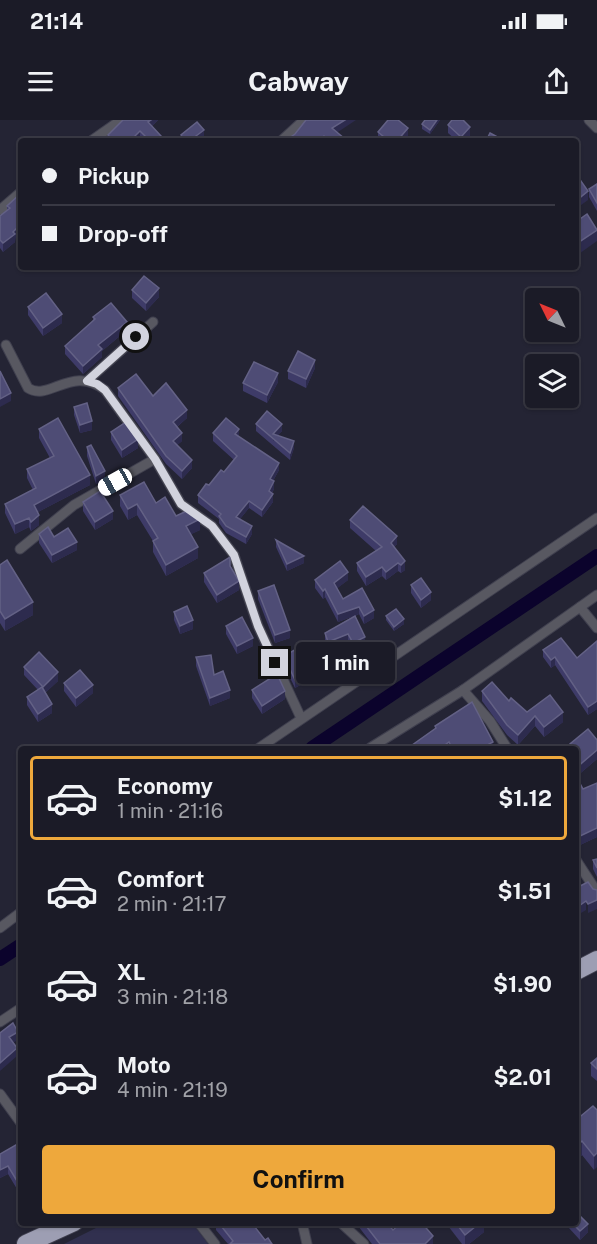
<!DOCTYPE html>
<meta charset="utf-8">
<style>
:root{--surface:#1b1b27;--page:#282833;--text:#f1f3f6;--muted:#a0a1a7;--line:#393944;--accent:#eea83c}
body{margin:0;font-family:"Public Sans",sans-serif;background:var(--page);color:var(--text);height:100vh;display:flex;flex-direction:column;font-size:22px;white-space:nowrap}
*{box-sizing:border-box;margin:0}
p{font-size:20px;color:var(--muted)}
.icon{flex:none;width:33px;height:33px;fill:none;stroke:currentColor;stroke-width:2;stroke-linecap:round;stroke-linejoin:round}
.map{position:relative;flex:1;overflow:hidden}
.panel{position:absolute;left:18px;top:626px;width:561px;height:480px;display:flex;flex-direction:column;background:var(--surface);border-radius:6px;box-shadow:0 2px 4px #0004,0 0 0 2px var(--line)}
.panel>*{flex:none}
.guide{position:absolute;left:18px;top:18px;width:561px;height:132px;border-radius:6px;box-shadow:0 2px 4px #0004,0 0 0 2px var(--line);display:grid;align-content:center;height:132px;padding:0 24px;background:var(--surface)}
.needle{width:39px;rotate:313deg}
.controls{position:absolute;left:525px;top:168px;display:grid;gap:12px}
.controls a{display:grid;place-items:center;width:54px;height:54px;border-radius:6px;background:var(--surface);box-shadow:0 2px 4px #0004,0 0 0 2px var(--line);font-size:30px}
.end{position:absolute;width:27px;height:27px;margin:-14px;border:8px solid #d2d3de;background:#111;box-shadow:0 0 0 3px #111}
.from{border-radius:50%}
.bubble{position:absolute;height:42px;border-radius:6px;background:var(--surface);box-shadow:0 2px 4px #0004,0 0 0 2px var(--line);font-size:20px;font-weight:700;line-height:42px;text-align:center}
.car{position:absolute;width:18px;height:36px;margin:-18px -9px;border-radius:8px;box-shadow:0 0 4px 2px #0007;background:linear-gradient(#fff 24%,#345 0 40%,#fff 0 76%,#345 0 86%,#fff 0)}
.guide b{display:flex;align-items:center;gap:21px;height:57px;font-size:22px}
.guide b+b{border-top:2px solid var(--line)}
.guide i{width:15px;height:15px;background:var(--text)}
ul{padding:10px 0 0;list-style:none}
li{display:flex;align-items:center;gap:18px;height:84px;margin:0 12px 9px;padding:0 12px;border:3px solid transparent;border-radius:6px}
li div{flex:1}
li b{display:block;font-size:22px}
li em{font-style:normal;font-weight:700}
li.current{border-color:var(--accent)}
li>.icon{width:54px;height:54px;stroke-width:1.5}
.action{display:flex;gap:12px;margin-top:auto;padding:12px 24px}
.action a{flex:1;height:69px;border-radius:6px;background:var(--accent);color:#111;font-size:24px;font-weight:700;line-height:69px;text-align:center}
.status{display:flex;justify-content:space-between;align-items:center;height:42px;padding:0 30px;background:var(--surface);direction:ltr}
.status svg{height:16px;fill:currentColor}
header{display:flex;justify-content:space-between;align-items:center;height:78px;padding:0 24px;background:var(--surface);font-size:27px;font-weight:700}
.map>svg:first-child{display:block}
</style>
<div class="status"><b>21:14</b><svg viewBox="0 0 49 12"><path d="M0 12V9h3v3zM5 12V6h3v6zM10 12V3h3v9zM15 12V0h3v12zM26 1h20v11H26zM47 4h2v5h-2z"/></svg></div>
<header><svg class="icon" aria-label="menu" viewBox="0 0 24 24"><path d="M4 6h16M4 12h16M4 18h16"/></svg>Cabway<svg class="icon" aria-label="share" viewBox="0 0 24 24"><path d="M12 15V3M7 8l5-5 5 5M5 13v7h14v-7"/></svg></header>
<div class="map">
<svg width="597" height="1124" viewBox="0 0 597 1124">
<rect width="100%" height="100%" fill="#242434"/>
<polygon fill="#31304f" points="106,1103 192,1103 208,1124 64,1124"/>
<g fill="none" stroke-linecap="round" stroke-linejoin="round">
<g stroke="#0b032c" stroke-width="14">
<polyline points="312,628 597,436"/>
<polyline points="0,839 21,825"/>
</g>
<defs>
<g id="street">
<polyline points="589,0 597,8"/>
<polyline points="91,21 121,0"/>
<polyline points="281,21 304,0"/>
<polyline points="0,90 21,72"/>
<path d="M 6,225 L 28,268 C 49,282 72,244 105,270 L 155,339 L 181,384 L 212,406 L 234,435 L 258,506 L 301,598"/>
<polyline points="87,261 153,202"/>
<polyline points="20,429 74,385 155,339"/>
<polyline points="580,487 597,508"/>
<polyline points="463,570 490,601 507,628"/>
<polyline points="259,628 597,398"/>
<polyline points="370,628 463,570 597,475"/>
<polyline points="576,740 597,772"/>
<polyline points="0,808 21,792"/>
<polyline points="0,902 21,888"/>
<polyline points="0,974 21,1003"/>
<polyline points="198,1102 215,1124"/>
<polyline points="302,1102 307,1124"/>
<polyline points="340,1102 364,1124"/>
</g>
<g id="highway">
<polyline points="576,851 597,840"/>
<polyline points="26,1124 74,1102"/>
</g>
</defs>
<use href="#street" stroke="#40404f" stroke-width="11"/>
<use href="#highway" stroke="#40404f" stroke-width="20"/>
<use href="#street" stroke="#585861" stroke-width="9"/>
<use href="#highway" stroke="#9d9eb3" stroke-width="18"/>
</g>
<g fill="#3e3b68">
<polygon points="123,0 158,0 152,6 161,21 143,21 140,18 137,21 108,21 108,15"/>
<polygon points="440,0 430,14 422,9 422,4"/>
<polygon points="448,5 470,15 465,21 457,21 448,13"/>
<polygon points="378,12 408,16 403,21 379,21 378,20"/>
<polygon points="597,64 597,91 589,77 589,69"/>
<polygon points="20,74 15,122 3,132 0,128 0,96 7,91 7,86"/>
<polygon points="132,170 159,177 146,191 132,178"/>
<polygon points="28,187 62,203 43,216 28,195"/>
<polygon points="93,197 127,210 102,231 102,237 83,254 65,234 65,226 93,201"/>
<polygon points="315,248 306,268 288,259 288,251"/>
<polygon points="278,262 267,283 243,271 243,263"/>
<polygon points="118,268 153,276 187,298 177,307 182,321 177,325 192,348 182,359 166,344 118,276"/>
<polygon points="74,287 92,310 80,313 74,295"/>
<polygon points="256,304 282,311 278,315 294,328 290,340 256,311"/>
<polygon points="39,309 90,365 38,392 39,405 31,411 29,407 15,414 5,393 5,384 33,370 27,358 27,349 50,338 39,318"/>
<polygon points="111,312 138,328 122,338 111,320"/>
<polygon points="213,313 239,317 279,350 273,361 274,369 272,373 273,382 262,397 249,388 240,399 252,414 246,424 226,413 219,403 219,399 198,383 198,375 224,352 234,340 213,321"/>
<polygon points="87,327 105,359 96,364 87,336"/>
<polygon points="120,375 156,383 200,410 191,414 198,438 166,456 153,432 153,421 137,395 128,400 120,386"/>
<polygon points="83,382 113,399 95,410 83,391"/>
<polygon points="350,400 397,424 394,427 405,450 401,453 398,451 386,460 382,456 366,466 357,451 357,443 376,431 350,408"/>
<polygon points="39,414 54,417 77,430 52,443 39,423"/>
<polygon points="276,420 304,443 287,451 276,427"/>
<polygon points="0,445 33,495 5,511 0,503"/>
<polygon points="230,447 239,470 217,483 204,462 204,453"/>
<polygon points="315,460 348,460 337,468 343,479 362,468 374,498 364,504 359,494 355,496 365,525 353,532 348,523 328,530 325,521 325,513 354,496 338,502 325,477 323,479 315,468"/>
<polygon points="411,465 431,480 421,488 411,473"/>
<polygon points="258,471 290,518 275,523 258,479"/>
<polygon points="174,492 193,509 180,514 174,500"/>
<polygon points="386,496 404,504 394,511 386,500"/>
<polygon points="226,506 253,526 237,534 226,514"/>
<polygon points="597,521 597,589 588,595 555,545 551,548 543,537 543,530 577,538"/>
<polygon points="284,536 311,559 295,568 284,545"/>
<polygon points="196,537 214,555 230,578 210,586 196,546"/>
<polygon points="24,547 58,561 45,573 52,593 38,602 27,585 27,577 38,570 24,555"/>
<polygon points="64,563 93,573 76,587 64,571"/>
<polygon points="252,570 285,579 262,594 252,578"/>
<polygon points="482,571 509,581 527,592 563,602 544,617 535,606 518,625 507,615 482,581"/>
<polygon points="597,620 597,639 576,657 583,669 597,663 597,717 578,726 576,722 576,628 570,628 570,624"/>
<polygon points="597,739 597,757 593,749 593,740"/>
<polygon points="597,938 597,961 591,956 591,943"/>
<polygon points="597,990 594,1050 582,1035 576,1041 576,1000"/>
<polygon points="21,1022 20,1074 8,1054 0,1058 0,1034"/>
<polygon points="216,1102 251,1102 265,1120 272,1124 228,1124 216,1110"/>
<polygon points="355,1102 386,1102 393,1110 433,1124 372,1124"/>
<polygon points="445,1102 484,1102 484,1112 469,1124 462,1124"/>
<polygon points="568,1102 576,1102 588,1112 580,1120 568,1107"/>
</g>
<g fill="#2d2b4e">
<polygon points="151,0 158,0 148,10 148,2"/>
<polygon points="345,0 356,0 332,16 332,8"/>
<polygon points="437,0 440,0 430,14 430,10"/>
<polygon points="470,7 470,15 465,21 461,21 461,17"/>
<polygon points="408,8 408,16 403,21 397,21"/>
<polygon points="204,10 204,17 200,21 196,21 196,16"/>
<polygon points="140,11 140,18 137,21 130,21"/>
<polygon points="588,71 588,80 577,88 577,80"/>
<polygon points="21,104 21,112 15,118 15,122 3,132 3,123"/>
<polygon points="597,110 597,121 576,136 576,124"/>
<polygon points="159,168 159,177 146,191 146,183"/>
<polygon points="62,194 62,203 43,216 43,208"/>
<polygon points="127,202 127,210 102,231 102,237 83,254 83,246 98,225"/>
<polygon points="315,240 315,248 306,268 306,259"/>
<polygon points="278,253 278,262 267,283 267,275"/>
<polygon points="11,273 11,281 0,287 0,279"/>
<polygon points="187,290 187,298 173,310 173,302"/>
<polygon points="92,301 92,310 80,313 80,305"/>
<polygon points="282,304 282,311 273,321 273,314"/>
<polygon points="239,309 239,316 235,314"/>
<polygon points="182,313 182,321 173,329 173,321"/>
<polygon points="138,319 138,328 122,338 122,330"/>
<polygon points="294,321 294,328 290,340 290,333"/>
<polygon points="192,340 192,348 182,359 182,351"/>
<polygon points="279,343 279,350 270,366 270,359"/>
<polygon points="105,351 105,359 96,364 96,356"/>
<polygon points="90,355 90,365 34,394 34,385"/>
<polygon points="274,361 274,369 269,378 269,371"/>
<polygon points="273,374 273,382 262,397 262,390"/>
<polygon points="249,381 249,388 236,404 236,397"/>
<polygon points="137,384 137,395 128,400 128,389"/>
<polygon points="113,391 113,399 95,410 95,402"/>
<polygon points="39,395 39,405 31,411 31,402"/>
<polygon points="29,398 29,407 15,414 15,404"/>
<polygon points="200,399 200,410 186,417 186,406"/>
<polygon points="252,406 252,414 246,424 246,417"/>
<polygon points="397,416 397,424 391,431 391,423"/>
<polygon points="77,422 77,430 52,443 52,435"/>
<polygon points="198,427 198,438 166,456 166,445"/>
<polygon points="304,436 304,443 287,451 287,444"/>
<polygon points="405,441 405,450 401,453 401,445"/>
<polygon points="398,443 398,451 386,460 386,452"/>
<polygon points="382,447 382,456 366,466 366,457"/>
<polygon points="348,452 348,460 334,471 334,463"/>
<polygon points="239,461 239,470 217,483 217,475"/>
<polygon points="325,469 325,477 323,479 323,471"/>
<polygon points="431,472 431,480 421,488 421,480"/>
<polygon points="33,482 33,495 5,511 5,499"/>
<polygon points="359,487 359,494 338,502 338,494"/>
<polygon points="374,490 374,498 364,504 364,496"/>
<polygon points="404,499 404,504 394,511 394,507"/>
<polygon points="193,500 193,509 180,514 180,506"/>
<polygon points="290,510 290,518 275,523 275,515"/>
<polygon points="348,514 348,523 328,530 328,522"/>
<polygon points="365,517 365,525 353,532 353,523"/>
<polygon points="253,518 253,526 237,534 237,526"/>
<polygon points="555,537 555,545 551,548 551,540"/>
<polygon points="311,550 311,559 295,568 295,560"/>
<polygon points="58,552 58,561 43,575 43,567"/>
<polygon points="93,565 93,573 76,587 76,578"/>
<polygon points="230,570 230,578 210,586 210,578"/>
<polygon points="285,571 285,579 262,594 262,586"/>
<polygon points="597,581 597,589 588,595 588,587"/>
<polygon points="52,584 52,593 38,602 38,594"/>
<polygon points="563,592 563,602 544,617 544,607"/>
<polygon points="535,596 535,606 518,625 518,615"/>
<polygon points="449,622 449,628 441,628"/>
<polygon points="493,622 493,628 482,628"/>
<polygon points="597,630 597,639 576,657 576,648"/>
<polygon points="597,708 597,717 578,726 578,717"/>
<polygon points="597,780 597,789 588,793 588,784"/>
<polygon points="586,781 586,790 576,796 576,788"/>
<polygon points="18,912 18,920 9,925 9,917"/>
<polygon points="17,928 17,936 0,951 0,943"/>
<polygon points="582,1021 582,1035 576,1041 576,1027"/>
<polygon points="597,1033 597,1047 594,1050 594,1036"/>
<polygon points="8,1046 8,1054 0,1058 0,1050"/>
<polygon points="481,1102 484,1102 484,1112 469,1124 465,1124 465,1115"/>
<polygon points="588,1104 588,1112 580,1120 580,1111"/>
<polygon points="433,1116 433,1124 425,1124"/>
</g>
<g fill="#4e4c75" stroke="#636185" stroke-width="1.5">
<polygon points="123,0 151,0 148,2 161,16 156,21 150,21 140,11 130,21 114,21 108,15"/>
<polygon points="306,0 345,0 332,8 345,19 343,21 330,21 324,16 320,21 285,21 295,14"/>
<polygon points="388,0 398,0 408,8 397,21 389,21 378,12"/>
<polygon points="425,0 437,0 430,10 422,4"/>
<polygon points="452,0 463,0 470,7 461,17 448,5"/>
<polygon points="197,2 204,10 196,16 200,20 185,21 181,15"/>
<polygon points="490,13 503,20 503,21 486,21"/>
<polygon points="576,54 588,71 577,80 576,78"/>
<polygon points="597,64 597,83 589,69"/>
<polygon points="20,74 21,75 21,104 13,112 15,114 3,123 0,120 0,96 10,88 7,86"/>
<polygon points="587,94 597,110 576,124 576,102"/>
<polygon points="144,156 159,168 146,183 132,170"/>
<polygon points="46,173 62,194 43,208 28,187"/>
<polygon points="111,183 127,202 98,225 102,229 83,246 65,226 95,199 93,197"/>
<polygon points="298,231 315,240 306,259 288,251"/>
<polygon points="254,242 278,253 267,275 243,263"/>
<polygon points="0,251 11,273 0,279"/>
<polygon points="136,254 153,276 166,263 187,290 173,302 182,313 173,321 192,340 182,351 166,336 118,268"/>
<polygon points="87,283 92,301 80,305 74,287"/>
<polygon points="267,291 282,304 273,314 294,321 290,333 256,304"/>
<polygon points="58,298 90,355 34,385 39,395 31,402 29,398 15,404 5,384 36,368 27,349 54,336 39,309"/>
<polygon points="226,298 239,309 235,314 279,343 270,359 274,361 269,371 273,374 262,390 249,381 236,397 252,406 246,417 226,406 219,396 221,394 198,375 206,364 209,365 221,350 224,352 237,336 213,313"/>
<polygon points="126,302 138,319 122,330 111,312"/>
<polygon points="91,325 105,351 96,356 87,327"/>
<polygon points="144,362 156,383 165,377 176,396 191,389 200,399 186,406 198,427 166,445 153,421 158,418 137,384 128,389 120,375"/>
<polygon points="100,371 113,391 95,402 83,382"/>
<polygon points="363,386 397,416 391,423 405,441 401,445 398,443 386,452 382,447 366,457 357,443 382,427 350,400"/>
<polygon points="48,407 54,417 68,408 77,422 52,435 39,414"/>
<polygon points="276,420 304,436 287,444"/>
<polygon points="230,437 230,446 239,461 217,475 204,453"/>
<polygon points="7,440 33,482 5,499 0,491 0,445"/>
<polygon points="340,441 348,452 334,463 343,479 362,468 374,490 364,496 359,487 338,494 325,469 323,471 315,460"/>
<polygon points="421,458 431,472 421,480 411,465"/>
<polygon points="274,465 290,510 275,515 258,471"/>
<polygon points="187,486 193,500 180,506 174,492"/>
<polygon points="396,489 404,499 394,507 386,496"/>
<polygon points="355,496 365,517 353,523 348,514 328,522 325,513"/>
<polygon points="242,497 253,518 237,526 226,506"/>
<polygon points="561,518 577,538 597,521 597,581 588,587 555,537 551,540 543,530"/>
<polygon points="298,528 311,550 295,560 284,536"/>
<polygon points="39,532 58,552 43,567 24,547"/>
<polygon points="211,535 214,555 223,551 230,570 210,578 196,537"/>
<polygon points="80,550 93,565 76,578 64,563"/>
<polygon points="277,554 285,571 262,586 252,570"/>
<polygon points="492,562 509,581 511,578 527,592 550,575 563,592 544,607 535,596 518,615 507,605 482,571"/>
<polygon points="42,567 52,584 38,594 27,577"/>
<polygon points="472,582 493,622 482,628 452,628 449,622 441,628 408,628 436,608 435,606"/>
<polygon points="588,609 597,620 597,630 576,648 576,628 569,628 572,627 570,624"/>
<polygon points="576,656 583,669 597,663 597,708 578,717 576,713"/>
<polygon points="597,739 597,748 593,740"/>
<polygon points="588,762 593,769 597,770 597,780 588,784 586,781 576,788 576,768"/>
<polygon points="13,903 18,912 9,917 17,928 0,943 0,913"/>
<polygon points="597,938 597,949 591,943"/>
<polygon points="593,986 597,990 597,1033 594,1036 582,1021 576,1027 576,1000"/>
<polygon points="21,1022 21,1065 20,1066 8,1046 0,1050 0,1034"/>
<polygon points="576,1092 588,1104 580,1111 571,1102 576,1102"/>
<polygon points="218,1102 251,1102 265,1120 268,1118 272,1124 230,1124 233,1121"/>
<polygon points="363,1102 386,1102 393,1110 402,1102 421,1102 433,1116 425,1124 380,1124"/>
<polygon points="455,1102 481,1102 465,1115"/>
</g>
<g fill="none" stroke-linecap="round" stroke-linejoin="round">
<polyline stroke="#d2d3de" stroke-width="8" points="136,217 87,261 97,264 105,270 155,339 181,384 212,406 234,435 258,506 275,543"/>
</g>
</svg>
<div class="controls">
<a><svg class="needle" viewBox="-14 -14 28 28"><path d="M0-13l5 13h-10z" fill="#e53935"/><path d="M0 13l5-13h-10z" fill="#a0a1a7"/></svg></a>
<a><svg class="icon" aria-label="layers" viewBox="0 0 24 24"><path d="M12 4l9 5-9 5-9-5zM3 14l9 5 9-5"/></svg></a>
</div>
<i class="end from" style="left:136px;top:217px"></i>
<i class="end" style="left:275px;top:543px"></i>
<div class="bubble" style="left:296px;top:522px;width:99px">1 min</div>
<i class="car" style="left:115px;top:362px;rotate:241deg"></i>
<div class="guide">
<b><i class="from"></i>Pickup</b>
<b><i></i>Drop-off</b>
</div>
<section class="panel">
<ul>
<li class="current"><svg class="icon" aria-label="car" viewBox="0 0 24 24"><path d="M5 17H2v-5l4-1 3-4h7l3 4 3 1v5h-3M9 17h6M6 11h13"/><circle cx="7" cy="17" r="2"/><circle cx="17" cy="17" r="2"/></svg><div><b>Economy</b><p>1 min · 21:16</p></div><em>$1.12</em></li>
<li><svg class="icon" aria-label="car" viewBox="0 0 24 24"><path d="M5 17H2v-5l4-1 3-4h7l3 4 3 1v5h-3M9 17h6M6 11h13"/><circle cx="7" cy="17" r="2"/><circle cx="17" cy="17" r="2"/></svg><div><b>Comfort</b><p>2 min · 21:17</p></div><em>$1.51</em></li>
<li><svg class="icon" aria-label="car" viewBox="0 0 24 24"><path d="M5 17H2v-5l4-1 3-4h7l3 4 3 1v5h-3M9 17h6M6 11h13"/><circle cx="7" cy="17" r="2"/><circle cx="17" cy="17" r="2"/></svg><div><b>XL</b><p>3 min · 21:18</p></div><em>$1.90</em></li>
<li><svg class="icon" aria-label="car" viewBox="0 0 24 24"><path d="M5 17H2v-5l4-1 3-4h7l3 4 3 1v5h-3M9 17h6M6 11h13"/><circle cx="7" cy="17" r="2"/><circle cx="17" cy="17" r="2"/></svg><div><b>Moto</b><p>4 min · 21:19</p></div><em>$2.01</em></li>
</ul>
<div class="action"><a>Confirm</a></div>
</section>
</div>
